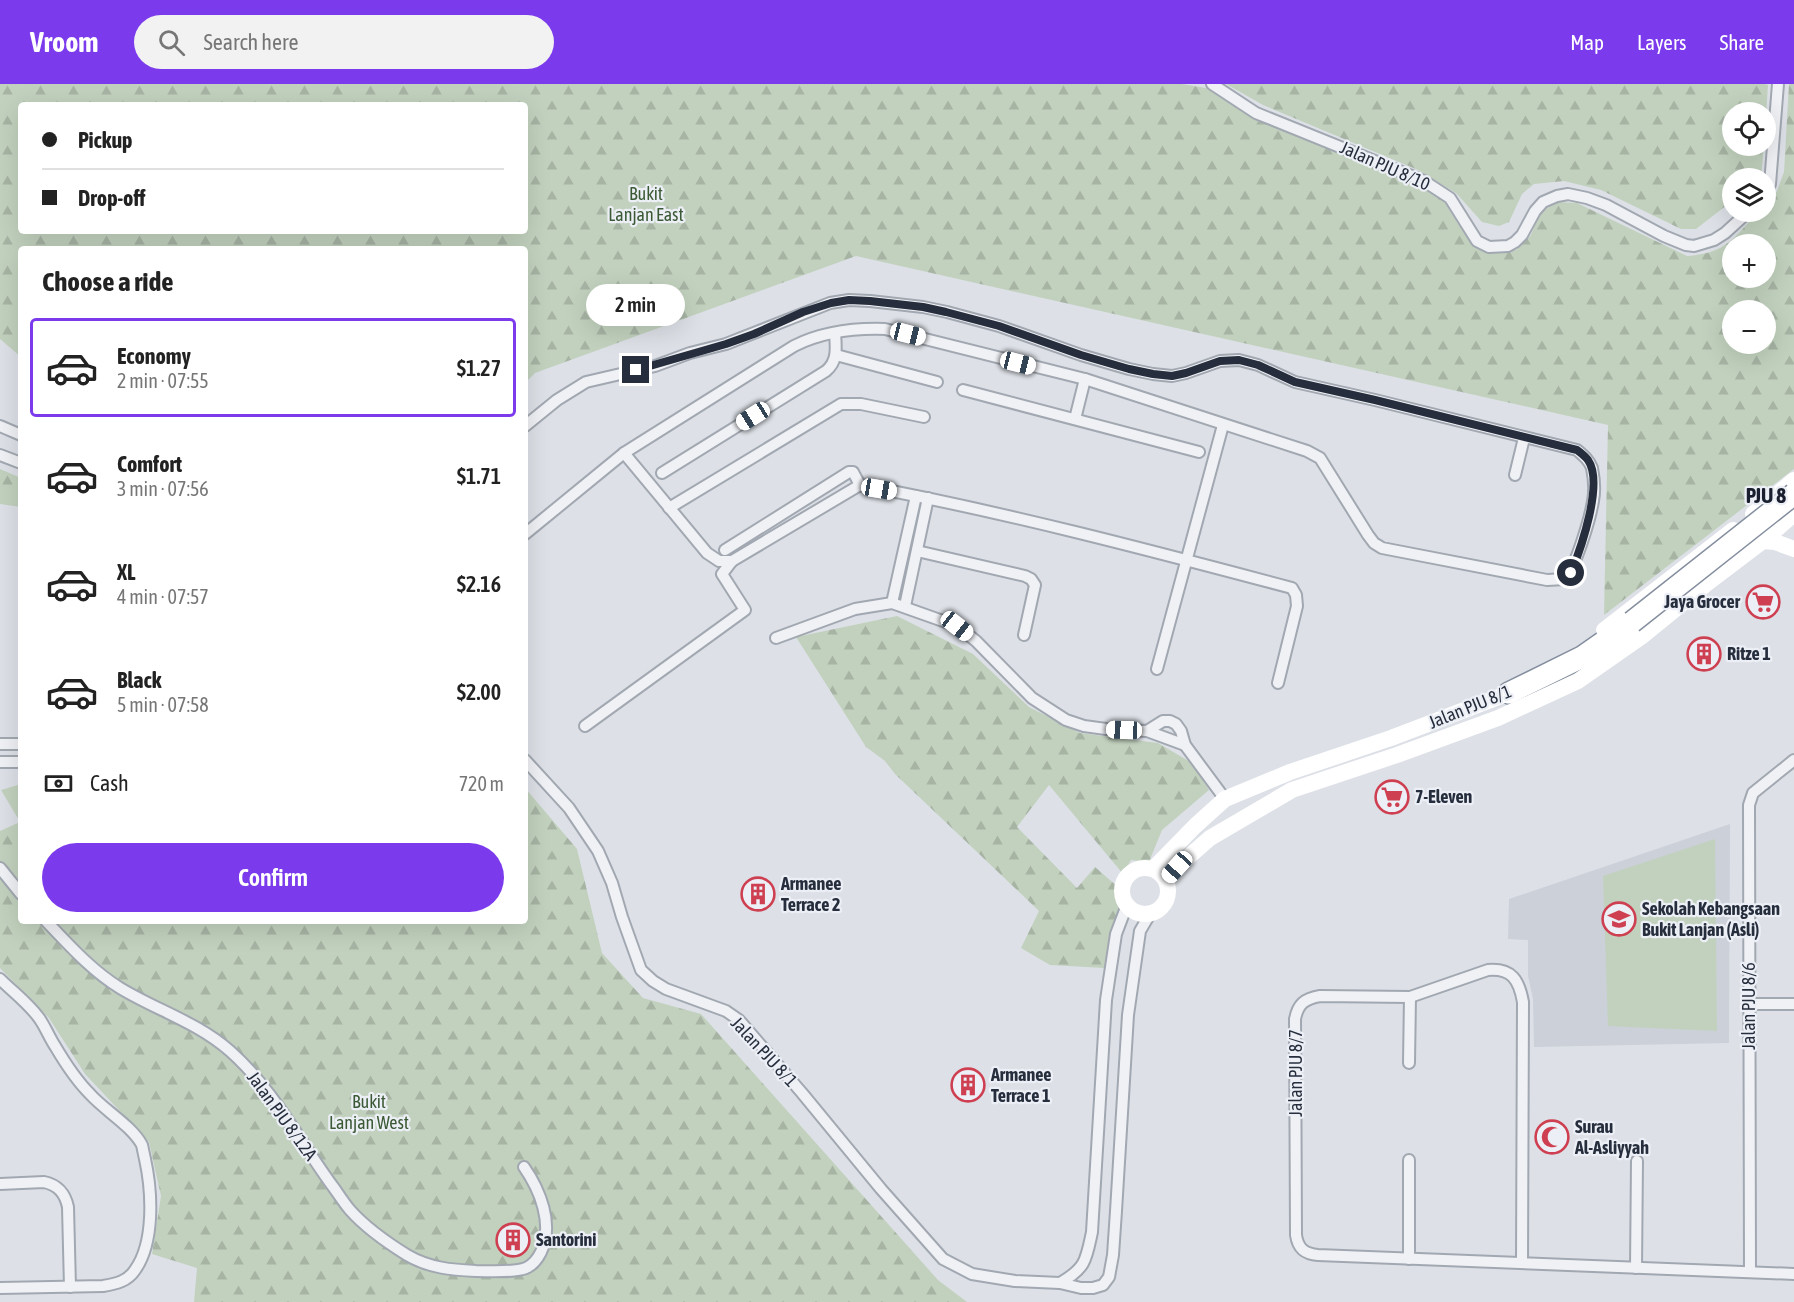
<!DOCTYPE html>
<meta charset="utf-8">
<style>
:root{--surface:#fff;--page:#f2f2f2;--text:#222;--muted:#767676;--line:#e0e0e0;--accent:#7c3aed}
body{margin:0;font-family:"Asap Condensed",sans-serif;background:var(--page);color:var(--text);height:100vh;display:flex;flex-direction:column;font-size:22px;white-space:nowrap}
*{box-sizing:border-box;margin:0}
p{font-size:20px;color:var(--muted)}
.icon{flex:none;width:33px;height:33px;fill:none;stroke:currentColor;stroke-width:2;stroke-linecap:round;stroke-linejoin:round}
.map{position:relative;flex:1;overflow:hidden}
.panel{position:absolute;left:18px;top:162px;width:510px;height:678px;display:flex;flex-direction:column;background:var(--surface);border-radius:6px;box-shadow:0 6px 24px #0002}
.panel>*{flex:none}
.guide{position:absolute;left:18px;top:18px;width:510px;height:132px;border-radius:6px;box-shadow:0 6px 24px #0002;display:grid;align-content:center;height:132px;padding:0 24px;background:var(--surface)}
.buttons{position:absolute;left:1722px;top:18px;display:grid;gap:12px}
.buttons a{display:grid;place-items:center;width:54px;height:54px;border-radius:50%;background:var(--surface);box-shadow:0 6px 24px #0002;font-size:30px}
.end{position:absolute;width:27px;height:27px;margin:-14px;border:8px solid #262e3d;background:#fff;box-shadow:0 0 0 3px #fff}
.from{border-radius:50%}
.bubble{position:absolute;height:42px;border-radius:21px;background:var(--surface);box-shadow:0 6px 24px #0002;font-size:20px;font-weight:600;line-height:42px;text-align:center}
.car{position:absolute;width:18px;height:36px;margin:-18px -9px;border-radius:8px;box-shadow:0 0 4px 2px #0007;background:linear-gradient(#fff 24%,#345 0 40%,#fff 0 76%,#345 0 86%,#fff 0)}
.guide b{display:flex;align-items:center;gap:21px;height:57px;font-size:22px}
.guide b+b{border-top:2px solid var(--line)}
.guide i{width:15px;height:15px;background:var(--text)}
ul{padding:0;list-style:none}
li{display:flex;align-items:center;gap:18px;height:99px;margin:0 12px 9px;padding:0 12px;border:3px solid transparent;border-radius:6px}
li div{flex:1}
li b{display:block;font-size:22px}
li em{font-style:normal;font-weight:600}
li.active{border-color:var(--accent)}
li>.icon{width:54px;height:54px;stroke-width:1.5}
h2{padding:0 24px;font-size:27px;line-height:72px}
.pay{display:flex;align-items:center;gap:15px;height:66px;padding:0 24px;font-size:22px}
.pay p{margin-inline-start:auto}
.action{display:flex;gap:12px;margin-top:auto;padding:12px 24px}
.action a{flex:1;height:69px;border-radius:36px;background:var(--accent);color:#fff;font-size:24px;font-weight:600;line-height:69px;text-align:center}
header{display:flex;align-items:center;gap:36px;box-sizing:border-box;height:84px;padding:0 30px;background:var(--accent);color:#fff}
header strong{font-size:28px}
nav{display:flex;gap:33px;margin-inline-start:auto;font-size:21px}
.search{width:420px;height:54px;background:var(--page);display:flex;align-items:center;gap:15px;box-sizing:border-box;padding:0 21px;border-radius:33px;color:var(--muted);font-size:22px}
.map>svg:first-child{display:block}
</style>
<header>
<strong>Vroom</strong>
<div class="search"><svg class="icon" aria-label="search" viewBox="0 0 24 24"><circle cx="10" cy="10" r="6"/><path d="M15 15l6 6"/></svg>Search here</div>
<nav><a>Map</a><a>Layers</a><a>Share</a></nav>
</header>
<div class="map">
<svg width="1794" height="1218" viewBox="0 0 1794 1218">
<defs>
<pattern id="forest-firs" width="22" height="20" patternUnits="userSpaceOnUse" patternTransform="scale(1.5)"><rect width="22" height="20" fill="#c2d1be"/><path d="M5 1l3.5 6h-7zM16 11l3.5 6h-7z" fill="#a7b4a4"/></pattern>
</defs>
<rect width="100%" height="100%" fill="#dde1e7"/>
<polygon fill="#cbd0d9" points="1730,740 1729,959 1534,963 1533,915 1528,892 1528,856 1508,855 1509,815"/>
<polygon fill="#c2d1be" points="1715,755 1717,947 1608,942 1603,792"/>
<g fill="url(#forest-firs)" fill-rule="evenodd">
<path d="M 0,0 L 1182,0 L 1206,4 L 1278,43 L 1440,111 C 1454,133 1469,164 1497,168 C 1503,169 1510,167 1516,166 L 1531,151 L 1540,128 L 1559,118 L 1577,119 L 1687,172 C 1726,169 1733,155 1758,128 L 1766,128 L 1766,120 L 1777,107 L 1784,88 L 1789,0 L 1794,0 L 1794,385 L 1604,531 L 1608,341 L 856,172 L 535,289 L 525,299 L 525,165 L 21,165 L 21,273 L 0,255 ZM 21,21 L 525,21 L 525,147 L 21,147 ZM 1732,160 L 1766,160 L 1766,194 L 1732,194 ZM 1732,226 L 1766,226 L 1766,260 L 1732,260 Z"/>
<polygon points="1226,0 1765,0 1768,1 1766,33 1766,28 1732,28 1732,62 1764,62 1761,94 1732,94 1732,117 1696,145 1681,145 1601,106 1564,97 1534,100 1522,110 1509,138 1499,142 1482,138 1456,109 1418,86 1263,21"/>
<polygon points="0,385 21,394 21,423 0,420"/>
<polygon points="897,532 973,570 1029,623 1080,649 1158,659 1192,679 1209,706 1162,746 1149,778 1131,776 1123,790 1049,701 1017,743 1077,804 1095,783 1118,803 1120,821 1112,845 1104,884 1050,881 1021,864 1039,827 895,690 885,677 866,663 796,553"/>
<polygon points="21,700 21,837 525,837 525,704 577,765 602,869 643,914 701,930 938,1196 967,1218 194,1218 197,1184 152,1170 161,1112 149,1058 85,990 49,934 0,884 0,747 20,738 1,706"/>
</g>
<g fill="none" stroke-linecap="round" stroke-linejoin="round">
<defs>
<g id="minor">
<polyline points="1212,0 1256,29 1424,97 1450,114 1477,157 1489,163 1508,162 1515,158 1522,151 1535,127 1543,118 1557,112 1568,110 1587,114 1606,121 1664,152 1686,161 1694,162 1714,156 1725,149 1748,128"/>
<polyline points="1766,109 1770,100 1778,0"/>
<polyline points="836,271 937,298"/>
<polyline points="963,306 1199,368"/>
<polyline points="1075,335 1085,295"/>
<polyline points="0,342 21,351"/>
<path d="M 525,342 L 557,316 L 586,298 L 655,282 L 690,269 L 726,260 L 830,219 L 849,216 L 870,217 L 923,223 L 947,228 L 999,242 L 1081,271 L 1129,285 L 1153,290 L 1172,292 L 1186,289 L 1220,277 L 1239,276 L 1258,281 L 1295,298 L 1375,316 L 1577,366 C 1584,372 1589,376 1592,384 C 1594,394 1595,407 1593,417 C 1590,435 1576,482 1565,495 L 1547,496 L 1382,464 L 1374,459 L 1368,451 L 1320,374 L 1307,367 L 1085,295 L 885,245 C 855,244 822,248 794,262 L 624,369 L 525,450"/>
<path d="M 624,369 L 707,469 L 719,477 L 732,477 L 860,401 C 1005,428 1149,466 1292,504 L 1296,511 L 1297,522 L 1278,599"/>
<polyline points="0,371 21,379"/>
<path d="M 662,389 L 826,287 C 838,277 836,264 835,249"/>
<polyline points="1515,391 1524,354"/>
<polyline points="669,424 841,320 861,320 924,333"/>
<polyline points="725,466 849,388 853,388 860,401"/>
<polyline points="917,467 1025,492 1031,495 1035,501 1024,551"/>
<polyline points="892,519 916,412"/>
<polyline points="905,522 928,414"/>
<polyline points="776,554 855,525 892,519 957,542 976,557 1032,614 1066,636 1084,642 1106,645 1147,647 1185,661"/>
<polyline points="1157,585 1223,341"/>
<polyline points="585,642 745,526 722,490 732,477"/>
<polyline points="1147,647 1163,637 1170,637 1176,640 1181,647 1185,661 1225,715"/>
<polyline points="0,660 21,660"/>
<polyline points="525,676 569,724 598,767 612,799 622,833 641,886 653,897 666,905 726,927 739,936 802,1009 881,1105 943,1175 972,1190 1015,1197 1060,1199 1081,1204 1093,1204 1103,1201 1109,1193 1113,1171 1116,1127 1128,931 1140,847 1150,830"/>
<polyline points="0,678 21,678"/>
<polyline points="0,784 21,810"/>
<path d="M 46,837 C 69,861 91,886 120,904 C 156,926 197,938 230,967 C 273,1005 300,1058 334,1104 C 339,1111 344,1119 350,1126 C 366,1144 386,1158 407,1171 C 429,1184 452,1186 476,1187 C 490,1187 513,1189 526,1184 C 533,1181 538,1174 541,1168 C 554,1140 540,1106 524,1083"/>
<path d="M 0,895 C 13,908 28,919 39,934 C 45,942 49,953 55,962 C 65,979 76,996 90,1010 C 104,1026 132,1042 142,1061 C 143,1065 144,1071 145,1075 C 152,1107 155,1158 135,1186 C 128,1197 116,1200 103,1202 L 0,1204"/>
<polyline points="1749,920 1794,920"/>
<polyline points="1409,979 1410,913"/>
<path d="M 0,1100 L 44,1098 C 58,1101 65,1109 68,1123 L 70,1203"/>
<polyline points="1409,1175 1409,1076"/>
<path d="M 1522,1179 L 1523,918 C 1519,896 1512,884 1488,886 L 1410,913 L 1320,912 C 1304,915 1298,920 1295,935 L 1296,1151 C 1298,1165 1305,1170 1318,1171 L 1794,1190"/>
<polyline points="1636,1184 1637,1077"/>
<polyline points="1750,1188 1749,721 1753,709 1794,676"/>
<path d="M 1060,1199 C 1086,1184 1086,1176 1092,1148 L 1106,916 L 1116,850 L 1127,821"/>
</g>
<polyline id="motorway" points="1509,609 1582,573 1632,538"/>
</defs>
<use href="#minor" stroke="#a2a8b1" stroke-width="14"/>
<use href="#motorway" stroke="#848e9e" stroke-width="24"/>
<use href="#minor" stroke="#f0f1f5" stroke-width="10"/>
<g stroke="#fff" stroke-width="16">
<polyline points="1753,430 1794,396"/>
<polyline points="1763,457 1775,458 1794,465"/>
<polyline points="1604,546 1733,446"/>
<circle cx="1145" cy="807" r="23"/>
<polyline points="1153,785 1195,742 1225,715 1290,688 1391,654 1509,609 1518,604"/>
<polyline points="1166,796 1177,783 1210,754 1292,706 1397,671 1498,634 1578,597 1641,553 1705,501 1763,457 1794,430"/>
</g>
<use href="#motorway" stroke="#fff" stroke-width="21"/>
<defs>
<polyline id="motorway-bridge" points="1632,538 1794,410"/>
</defs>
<use href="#motorway-bridge" stroke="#848e9e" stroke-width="24" stroke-linecap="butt"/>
<use href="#motorway-bridge" stroke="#fff" stroke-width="21"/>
</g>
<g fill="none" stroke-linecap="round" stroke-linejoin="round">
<path stroke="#262e3d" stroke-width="8" d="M 636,286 L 726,260 L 754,250 L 803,228 L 831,219 L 849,216 L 870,217 L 923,223 L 946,228 L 999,242 L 1081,271 L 1129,285 L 1153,290 L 1172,292 L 1186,289 L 1220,277 L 1239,276 L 1258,281 L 1295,298 L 1375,316 L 1577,366 C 1581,369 1585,372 1588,376 C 1604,399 1581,464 1571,489"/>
</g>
<defs>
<symbol id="supermarket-ring" viewBox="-11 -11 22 22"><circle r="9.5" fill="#eceff5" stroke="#ce4051" stroke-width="1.5"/><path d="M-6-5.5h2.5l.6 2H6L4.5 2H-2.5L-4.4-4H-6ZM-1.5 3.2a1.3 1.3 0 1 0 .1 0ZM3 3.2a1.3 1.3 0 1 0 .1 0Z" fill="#ce4051"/></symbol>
<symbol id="building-ring" viewBox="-11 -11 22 22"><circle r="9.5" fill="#eceff5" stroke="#ce4051" stroke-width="1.5"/><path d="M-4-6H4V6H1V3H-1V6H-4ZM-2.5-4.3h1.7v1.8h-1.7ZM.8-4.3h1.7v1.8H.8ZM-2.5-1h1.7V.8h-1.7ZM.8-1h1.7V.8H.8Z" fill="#ce4051"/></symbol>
<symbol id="school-ring" viewBox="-11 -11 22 22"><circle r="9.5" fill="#eceff5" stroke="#ce4051" stroke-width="1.5"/><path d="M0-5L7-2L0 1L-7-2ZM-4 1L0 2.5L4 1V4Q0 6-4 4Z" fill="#ce4051"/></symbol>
<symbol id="mosque-ring" viewBox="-11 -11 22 22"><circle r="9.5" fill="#eceff5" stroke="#ce4051" stroke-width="1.5"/><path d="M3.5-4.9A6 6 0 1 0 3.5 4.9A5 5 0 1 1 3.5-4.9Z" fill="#ce4051"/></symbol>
</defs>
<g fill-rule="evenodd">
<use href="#supermarket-ring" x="1744" y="499" width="38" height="38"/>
<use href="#building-ring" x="1685" y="551" width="38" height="38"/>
<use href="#supermarket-ring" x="1373" y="694" width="38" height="38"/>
<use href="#building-ring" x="739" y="791" width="38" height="38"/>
<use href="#school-ring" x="1600" y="816" width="38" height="38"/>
<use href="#building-ring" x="949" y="982" width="38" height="38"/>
<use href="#mosque-ring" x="1533" y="1034" width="38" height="38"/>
<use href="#building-ring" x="494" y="1137" width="38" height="38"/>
</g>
<g text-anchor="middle" stroke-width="4.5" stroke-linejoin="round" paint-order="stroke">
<g font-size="18" fill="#262e3d" stroke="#eceff5">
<text transform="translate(1385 82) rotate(24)" y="6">Jalan PJU 8/10</text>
<text transform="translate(1470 623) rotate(-22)" y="6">Jalan PJU 8/1</text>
<text transform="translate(1749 922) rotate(-90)" y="6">Jalan PJU 8/6</text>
<text transform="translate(764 968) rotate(47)" y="6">Jalan PJU 8/1</text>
<text transform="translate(1296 989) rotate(-90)" y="6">Jalan PJU 8/7</text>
<text transform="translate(282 1032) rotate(54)" y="6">Jalan PJU 8/12A</text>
</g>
<g font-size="18" fill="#3a5934" stroke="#eceff5">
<text x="646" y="116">Bukit<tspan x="646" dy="21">Lanjan East</tspan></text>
<text x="369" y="1024">Bukit<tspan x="369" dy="21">Lanjan West</tspan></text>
</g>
<g font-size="18" font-weight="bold" fill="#262e3d" stroke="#eceff5" text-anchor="start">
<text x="1740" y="524" text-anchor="end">Jaya Grocer</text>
<text x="1727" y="576">Ritze 1</text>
<text x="1415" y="719">7-Eleven</text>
<text x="781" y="806">Armanee<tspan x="781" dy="21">Terrace 2</tspan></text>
<text x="1642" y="831">Sekolah Kebangsaan<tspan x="1642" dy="21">Bukit Lanjan (Asli)</tspan></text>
<text x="991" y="997">Armanee<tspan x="991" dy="21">Terrace 1</tspan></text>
<text x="1575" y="1049">Surau<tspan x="1575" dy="21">Al-Asliyyah</tspan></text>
<text x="536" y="1162">Santorini</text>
</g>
<g font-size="21" font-weight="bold" fill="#191f2e" stroke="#eceff5">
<text x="1766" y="419">PJU 8</text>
</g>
</g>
</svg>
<div class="buttons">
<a><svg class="icon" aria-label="locate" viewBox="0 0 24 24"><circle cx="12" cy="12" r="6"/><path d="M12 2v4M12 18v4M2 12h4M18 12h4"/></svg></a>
<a><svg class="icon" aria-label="layers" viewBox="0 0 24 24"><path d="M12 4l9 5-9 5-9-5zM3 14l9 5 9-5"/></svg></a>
<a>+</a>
<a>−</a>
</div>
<i class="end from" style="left:1571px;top:489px"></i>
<i class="end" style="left:636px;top:286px"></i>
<div class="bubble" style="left:586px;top:200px;width:99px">2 min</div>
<i class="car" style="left:908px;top:250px;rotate:104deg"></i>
<i class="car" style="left:1018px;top:279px;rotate:104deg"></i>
<i class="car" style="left:753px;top:332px;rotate:238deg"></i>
<i class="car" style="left:879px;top:405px;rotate:100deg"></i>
<i class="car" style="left:957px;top:542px;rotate:128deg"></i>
<i class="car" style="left:1124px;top:646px;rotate:272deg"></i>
<i class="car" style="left:1177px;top:783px;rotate:222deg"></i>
<div class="guide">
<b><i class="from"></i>Pickup</b>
<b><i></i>Drop-off</b>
</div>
<section class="panel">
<h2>Choose a ride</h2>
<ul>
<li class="active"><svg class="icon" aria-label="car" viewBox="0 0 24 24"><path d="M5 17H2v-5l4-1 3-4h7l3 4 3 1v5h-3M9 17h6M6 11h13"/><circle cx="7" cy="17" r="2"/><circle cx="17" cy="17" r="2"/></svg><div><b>Economy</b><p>2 min · 07:55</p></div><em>$1.27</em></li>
<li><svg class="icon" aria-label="car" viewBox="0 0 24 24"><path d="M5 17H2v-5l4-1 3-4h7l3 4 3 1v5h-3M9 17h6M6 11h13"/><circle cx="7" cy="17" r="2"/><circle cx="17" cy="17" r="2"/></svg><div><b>Comfort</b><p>3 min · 07:56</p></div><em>$1.71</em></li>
<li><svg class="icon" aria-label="car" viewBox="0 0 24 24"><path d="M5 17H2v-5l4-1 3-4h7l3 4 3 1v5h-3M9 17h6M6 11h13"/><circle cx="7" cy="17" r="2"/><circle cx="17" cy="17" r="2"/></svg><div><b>XL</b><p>4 min · 07:57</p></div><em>$2.16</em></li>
<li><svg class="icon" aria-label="car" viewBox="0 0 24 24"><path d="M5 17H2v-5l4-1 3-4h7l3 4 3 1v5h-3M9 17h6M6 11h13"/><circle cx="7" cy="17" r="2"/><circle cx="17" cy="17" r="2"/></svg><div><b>Black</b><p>5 min · 07:58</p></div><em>$2.00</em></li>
</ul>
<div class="pay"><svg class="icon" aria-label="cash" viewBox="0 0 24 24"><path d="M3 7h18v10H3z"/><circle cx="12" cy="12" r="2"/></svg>Cash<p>720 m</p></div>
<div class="action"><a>Confirm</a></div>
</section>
</div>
